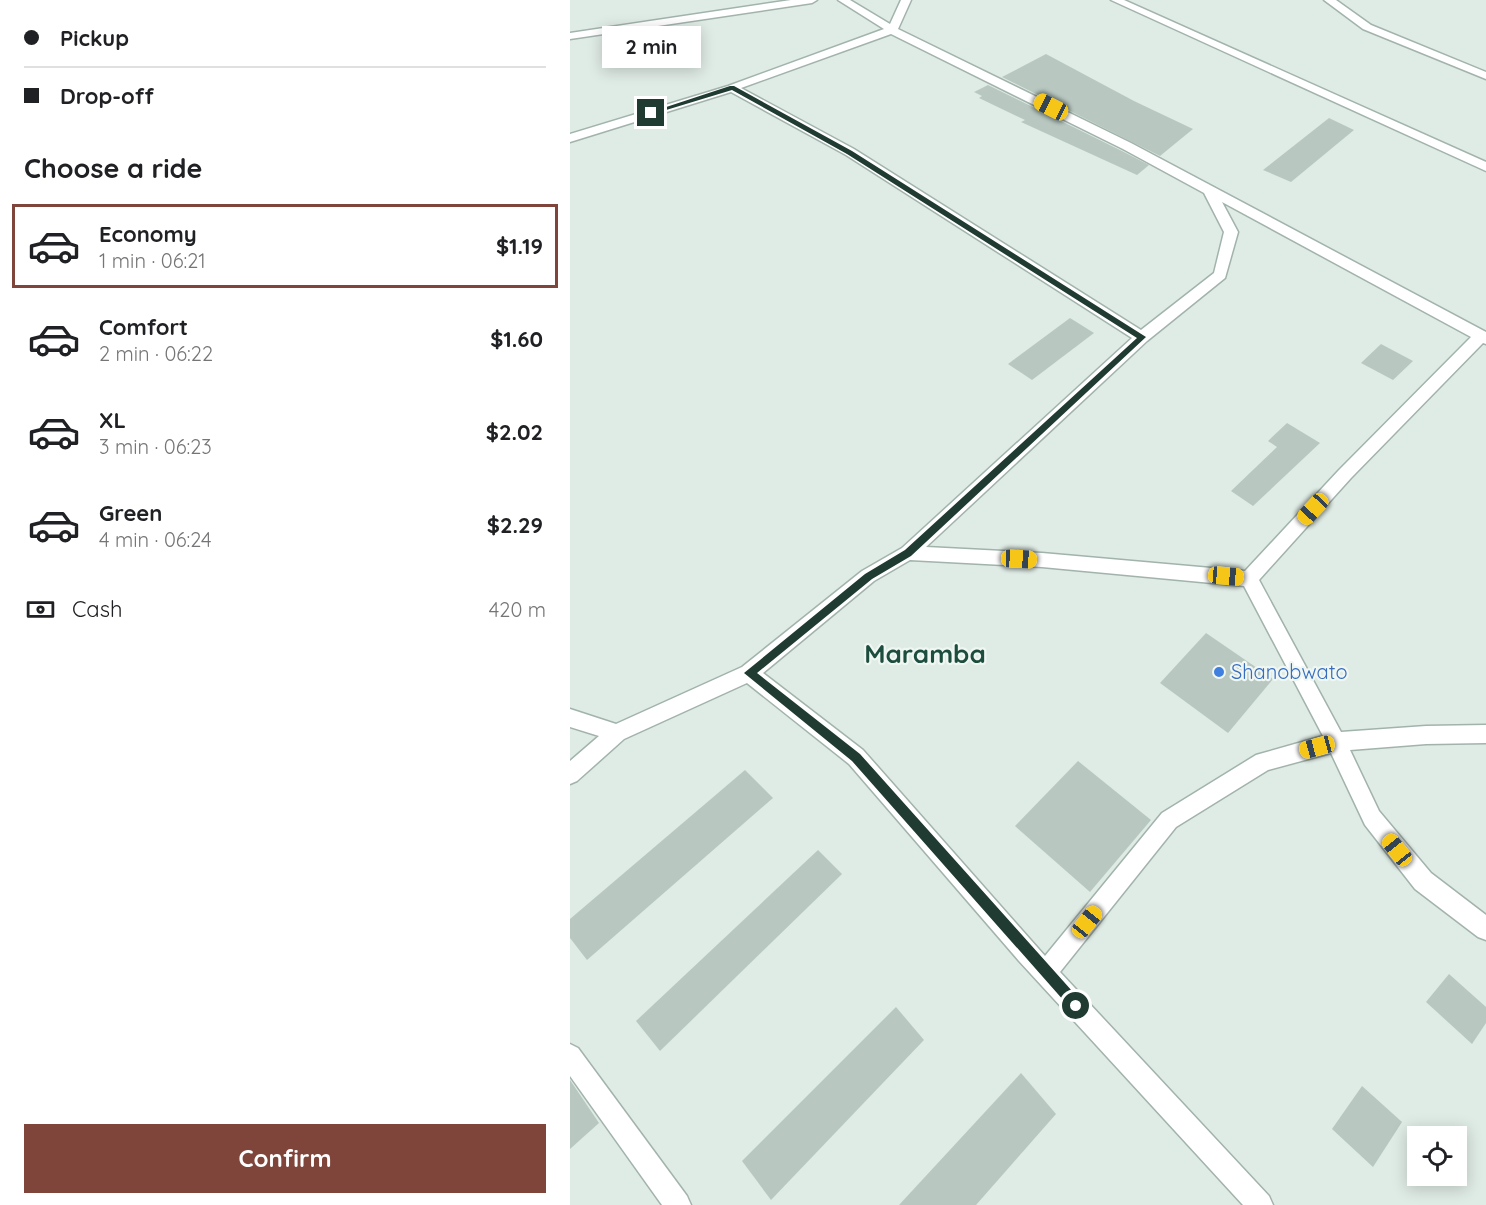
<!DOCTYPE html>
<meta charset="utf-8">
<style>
:root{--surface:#fff;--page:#f6f6f6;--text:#202124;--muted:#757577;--line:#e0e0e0;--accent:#7f453a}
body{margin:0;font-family:Quicksand,sans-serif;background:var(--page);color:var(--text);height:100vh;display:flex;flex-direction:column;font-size:22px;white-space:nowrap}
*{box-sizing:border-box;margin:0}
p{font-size:20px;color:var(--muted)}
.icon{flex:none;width:33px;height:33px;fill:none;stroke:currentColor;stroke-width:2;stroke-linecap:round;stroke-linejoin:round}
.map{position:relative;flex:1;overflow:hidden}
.details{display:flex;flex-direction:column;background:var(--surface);width:570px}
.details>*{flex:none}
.guide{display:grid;align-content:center;height:132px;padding:0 24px;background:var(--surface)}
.buttons{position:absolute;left:837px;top:1126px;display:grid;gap:12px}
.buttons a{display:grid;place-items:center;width:60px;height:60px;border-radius:0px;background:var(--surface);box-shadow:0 3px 15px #0003;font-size:30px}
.end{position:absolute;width:27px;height:27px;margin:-14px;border:8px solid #203b32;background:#fff;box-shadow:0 0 0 3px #fff}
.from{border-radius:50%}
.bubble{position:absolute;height:42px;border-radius:0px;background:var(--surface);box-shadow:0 3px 15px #0003;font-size:20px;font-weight:800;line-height:42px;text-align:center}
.car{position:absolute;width:18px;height:36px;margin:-18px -9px;border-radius:8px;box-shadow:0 0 4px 2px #0007;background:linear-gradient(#f5c518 24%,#345 0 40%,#f5c518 0 76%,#345 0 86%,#f5c518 0)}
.guide b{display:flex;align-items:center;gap:21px;height:57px;font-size:22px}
.guide b+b{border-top:2px solid var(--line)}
.guide i{width:15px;height:15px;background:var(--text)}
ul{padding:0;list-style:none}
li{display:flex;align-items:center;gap:18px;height:84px;margin:0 12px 9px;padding:0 12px;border:3px solid transparent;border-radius:0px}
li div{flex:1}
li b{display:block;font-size:22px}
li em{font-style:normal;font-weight:800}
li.on{border-color:var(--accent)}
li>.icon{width:54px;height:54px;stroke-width:1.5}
h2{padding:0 24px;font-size:27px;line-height:72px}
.pay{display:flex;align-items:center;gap:15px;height:66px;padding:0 24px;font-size:22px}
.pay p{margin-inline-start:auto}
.cta{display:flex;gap:12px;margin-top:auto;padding:12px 24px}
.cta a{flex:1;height:69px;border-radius:0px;background:var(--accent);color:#fff;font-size:24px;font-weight:800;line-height:69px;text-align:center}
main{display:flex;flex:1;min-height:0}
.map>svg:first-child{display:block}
</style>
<main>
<section class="details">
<div class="guide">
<b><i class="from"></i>Pickup</b>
<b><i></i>Drop-off</b>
</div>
<h2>Choose a ride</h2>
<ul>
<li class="on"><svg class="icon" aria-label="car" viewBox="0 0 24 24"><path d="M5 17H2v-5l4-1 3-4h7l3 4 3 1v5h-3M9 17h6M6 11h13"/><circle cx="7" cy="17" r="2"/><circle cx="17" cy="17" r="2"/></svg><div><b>Economy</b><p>1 min · 06:21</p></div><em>$1.19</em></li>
<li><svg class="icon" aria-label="car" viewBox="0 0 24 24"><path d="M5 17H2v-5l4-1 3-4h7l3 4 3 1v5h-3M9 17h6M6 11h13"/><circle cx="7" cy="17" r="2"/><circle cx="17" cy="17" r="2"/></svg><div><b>Comfort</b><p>2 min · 06:22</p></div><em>$1.60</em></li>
<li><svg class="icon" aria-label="car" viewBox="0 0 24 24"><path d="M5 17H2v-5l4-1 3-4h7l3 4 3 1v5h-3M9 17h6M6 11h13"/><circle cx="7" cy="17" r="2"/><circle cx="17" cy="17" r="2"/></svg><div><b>XL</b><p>3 min · 06:23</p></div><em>$2.02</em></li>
<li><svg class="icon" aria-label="car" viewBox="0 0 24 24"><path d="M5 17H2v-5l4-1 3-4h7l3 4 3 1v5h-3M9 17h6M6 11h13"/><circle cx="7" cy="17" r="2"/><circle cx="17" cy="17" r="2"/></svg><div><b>Green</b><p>4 min · 06:24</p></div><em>$2.29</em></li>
</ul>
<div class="pay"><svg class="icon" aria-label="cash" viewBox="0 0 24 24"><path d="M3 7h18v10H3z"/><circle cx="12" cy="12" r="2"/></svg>Cash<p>420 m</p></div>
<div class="cta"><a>Confirm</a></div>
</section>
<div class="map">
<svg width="916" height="1205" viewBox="0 0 916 1205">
<rect width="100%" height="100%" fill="#dfebe5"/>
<g fill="#b8c8c1">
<polygon points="476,54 564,101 623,129 590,156 432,77"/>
<polygon points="418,85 552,151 579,165 567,175 451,122 455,120 409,98 412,96 404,92"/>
<polygon points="759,118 784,130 721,182 693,170"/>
<polygon points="500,318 524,333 462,380 438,364"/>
<polygon points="811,344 843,361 823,380 791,363"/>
<polygon points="717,423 750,443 683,506 661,491 707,447 698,441"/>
<polygon points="636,633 703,679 658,733 590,683"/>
<polygon points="508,761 581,820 520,892 445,826"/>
<polygon points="175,770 203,798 17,960 0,938 0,919"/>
<polygon points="248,850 272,874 90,1051 66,1021"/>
<polygon points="879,974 916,1007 916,1023 902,1044 856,1002"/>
<polygon points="326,1007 354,1040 201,1200 172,1161"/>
<polygon points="451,1073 486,1114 406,1205 329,1205"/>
<polygon points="0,1080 29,1123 0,1149"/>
<polygon points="792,1086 832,1122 803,1167 762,1129"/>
</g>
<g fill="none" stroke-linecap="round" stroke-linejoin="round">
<defs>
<g id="street">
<polygon points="221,0 247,0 242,3 0,39 0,33"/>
<path d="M 268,0 L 280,0 L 320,24 L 331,0 L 341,0 L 328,29 L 561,143 L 916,332 L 916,344 L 913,343 L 781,478 L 689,580 L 771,732 L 856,726 L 916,725 L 916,743 L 856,744 L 780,750 L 809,811 L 861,873 L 916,915 L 916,940 L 908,937 L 845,889 L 795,825 L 761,753 L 698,770 L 606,827 L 490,972 L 699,1196 L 703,1205 L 673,1205 L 449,961 L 279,764 L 177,683 L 54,739 L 7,781 L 0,784 L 0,761 L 29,736 L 0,727 L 0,709 L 46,724 L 172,667 L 292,571 L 332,548 L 562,338 L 276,155 L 161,92 L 0,142 L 0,134 L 158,86 L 314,29 ZM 321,34 L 553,149 L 634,193 L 654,232 L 644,273 L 571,330 L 284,149 L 171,88 ZM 652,202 L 901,337 L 769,470 L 675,571 L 472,553 L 356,547 L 577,341 L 655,278 L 668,232 ZM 340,560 L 472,567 L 674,586 L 753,736 L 686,755 L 592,813 L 475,956 L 293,750 L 193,673 L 304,581 Z"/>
<polygon points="541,0 554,0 916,162 916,171"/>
<polygon points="754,0 766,0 801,25 916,72 916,79 793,29"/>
<polygon points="0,1044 8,1048 117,1196 121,1205 92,1205 0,1076"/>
</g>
</defs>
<use href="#street" stroke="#a2b3ac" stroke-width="3"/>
<use href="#street" fill="#fff" fill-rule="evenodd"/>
</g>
<polygon fill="#203b32" points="160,86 164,86 282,151 576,337 341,556 302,579 187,673 290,754 511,1001 513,1006 511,1010 506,1012 502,1010 282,761 174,673 295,574 335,550 567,338 277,154 162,90 83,114 78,113"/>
<circle fill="#3f7fe0" stroke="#f0f7f3" stroke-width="2" cx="649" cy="672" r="6"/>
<g text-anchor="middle" stroke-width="4.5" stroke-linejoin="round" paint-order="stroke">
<g font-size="20" fill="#366cbe" stroke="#f0f7f3" text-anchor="start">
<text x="661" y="679">Shanobwato</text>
</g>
<g font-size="26" font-weight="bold" fill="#1c4d3e" stroke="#f0f7f3">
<text x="355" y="663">Maramba</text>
</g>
</g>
</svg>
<div class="buttons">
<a><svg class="icon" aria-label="locate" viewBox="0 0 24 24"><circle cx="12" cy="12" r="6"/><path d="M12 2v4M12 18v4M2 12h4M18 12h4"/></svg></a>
</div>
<i class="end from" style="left:506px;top:1006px"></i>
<i class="end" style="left:81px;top:113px"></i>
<div class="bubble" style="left:32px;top:26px;width:99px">2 min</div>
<i class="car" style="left:481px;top:107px;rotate:297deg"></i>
<i class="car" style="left:743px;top:509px;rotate:223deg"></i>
<i class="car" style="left:449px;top:559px;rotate:93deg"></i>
<i class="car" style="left:656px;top:576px;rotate:95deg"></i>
<i class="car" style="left:747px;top:747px;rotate:255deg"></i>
<i class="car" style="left:827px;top:850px;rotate:321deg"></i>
<i class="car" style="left:517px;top:922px;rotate:39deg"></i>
</div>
</main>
